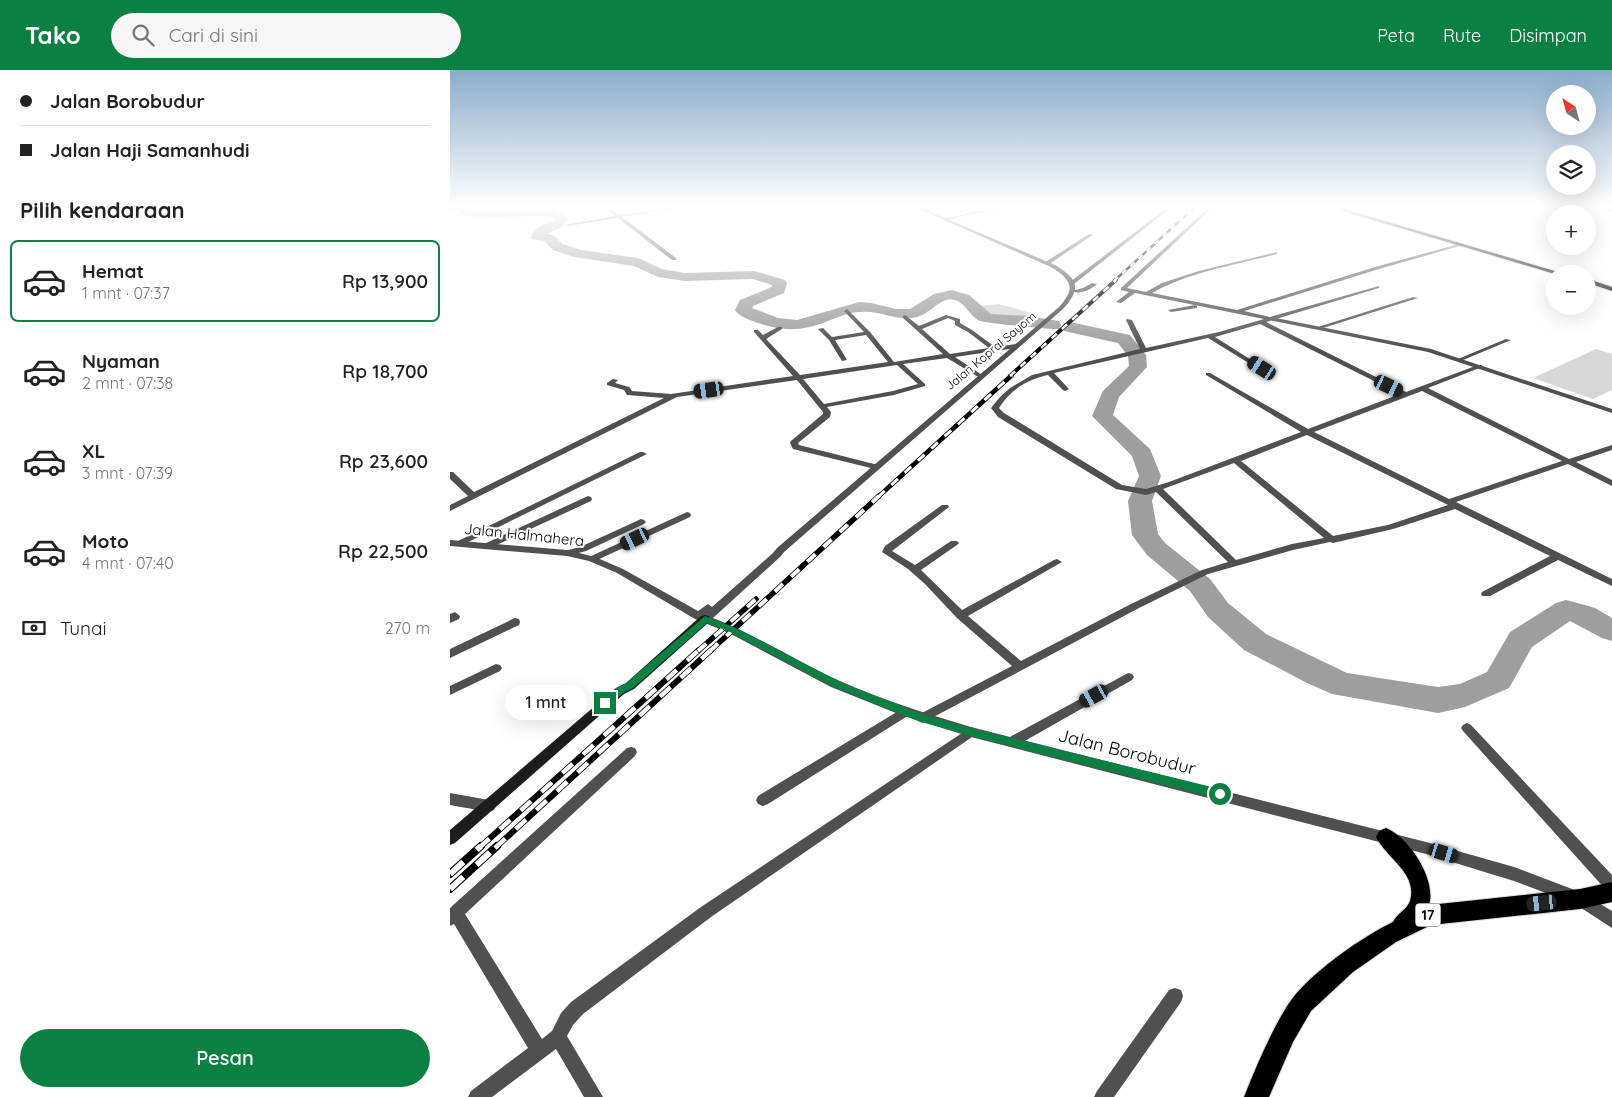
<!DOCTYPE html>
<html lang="id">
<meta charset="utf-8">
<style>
:root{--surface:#fff;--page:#f6f6f6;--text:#222;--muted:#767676;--line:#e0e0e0;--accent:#0b8043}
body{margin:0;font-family:Quicksand,sans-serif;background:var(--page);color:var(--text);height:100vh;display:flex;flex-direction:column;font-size:19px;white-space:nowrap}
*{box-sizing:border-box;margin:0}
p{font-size:16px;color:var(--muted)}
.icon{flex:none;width:28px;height:28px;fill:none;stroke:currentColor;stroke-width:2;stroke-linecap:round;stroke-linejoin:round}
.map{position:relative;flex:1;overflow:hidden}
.details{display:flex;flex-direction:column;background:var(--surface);width:450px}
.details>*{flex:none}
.hud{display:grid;align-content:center;height:110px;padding:0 20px;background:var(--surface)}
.needle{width:32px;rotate:324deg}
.fabs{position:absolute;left:1096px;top:15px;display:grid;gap:10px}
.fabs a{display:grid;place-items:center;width:50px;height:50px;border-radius:50%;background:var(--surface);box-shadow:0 5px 20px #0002;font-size:25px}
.end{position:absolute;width:22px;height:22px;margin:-11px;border:6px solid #0b8043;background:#fff;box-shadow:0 0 0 2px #fff}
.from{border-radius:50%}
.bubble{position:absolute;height:35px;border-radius:18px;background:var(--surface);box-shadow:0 5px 20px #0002;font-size:16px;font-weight:600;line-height:35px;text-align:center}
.car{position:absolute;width:15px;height:30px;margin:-15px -8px;border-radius:6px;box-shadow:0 0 4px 1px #0007;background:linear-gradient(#222 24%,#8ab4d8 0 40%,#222 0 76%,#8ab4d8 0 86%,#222 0)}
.hud b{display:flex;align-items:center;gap:18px;height:48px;font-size:19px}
.hud b+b{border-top:1px solid var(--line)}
.hud i{width:12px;height:12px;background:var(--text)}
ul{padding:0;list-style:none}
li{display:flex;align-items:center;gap:15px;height:82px;margin:0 10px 8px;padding:0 10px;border:2px solid transparent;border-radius:8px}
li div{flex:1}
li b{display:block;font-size:19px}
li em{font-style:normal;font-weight:600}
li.active{border-color:var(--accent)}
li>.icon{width:45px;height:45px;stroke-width:1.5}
h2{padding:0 20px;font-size:22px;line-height:60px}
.pay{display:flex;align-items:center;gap:12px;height:55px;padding:0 20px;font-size:19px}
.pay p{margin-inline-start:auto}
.primary-button{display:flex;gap:10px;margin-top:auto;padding:10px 20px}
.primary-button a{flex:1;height:58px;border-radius:30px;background:var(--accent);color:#fff;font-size:20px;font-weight:600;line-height:58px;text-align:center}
header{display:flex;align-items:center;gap:30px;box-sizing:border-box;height:70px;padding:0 25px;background:var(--accent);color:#fff}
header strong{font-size:24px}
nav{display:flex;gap:28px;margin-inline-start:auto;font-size:18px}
.search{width:350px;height:45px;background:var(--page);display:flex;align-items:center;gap:12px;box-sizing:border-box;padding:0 18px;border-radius:28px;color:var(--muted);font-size:19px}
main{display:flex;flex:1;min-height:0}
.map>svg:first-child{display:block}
</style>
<header>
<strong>Tako</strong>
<div class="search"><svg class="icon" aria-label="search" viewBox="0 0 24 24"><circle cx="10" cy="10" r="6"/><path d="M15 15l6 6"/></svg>Cari di sini</div>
<nav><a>Peta</a><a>Rute</a><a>Disimpan</a></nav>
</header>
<main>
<section class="details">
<div class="hud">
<b><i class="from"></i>Jalan Borobudur</b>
<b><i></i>Jalan Haji Samanhudi</b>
</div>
<h2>Pilih kendaraan</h2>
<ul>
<li class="active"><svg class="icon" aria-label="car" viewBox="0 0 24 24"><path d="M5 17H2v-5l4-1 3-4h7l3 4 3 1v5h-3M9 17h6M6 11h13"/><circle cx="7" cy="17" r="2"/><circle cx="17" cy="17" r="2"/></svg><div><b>Hemat</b><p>1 mnt · 07:37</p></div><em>Rp 13,900</em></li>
<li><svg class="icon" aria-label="car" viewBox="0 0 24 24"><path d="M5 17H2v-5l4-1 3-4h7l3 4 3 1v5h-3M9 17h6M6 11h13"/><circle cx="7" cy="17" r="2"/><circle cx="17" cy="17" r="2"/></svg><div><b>Nyaman</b><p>2 mnt · 07:38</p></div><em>Rp 18,700</em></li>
<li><svg class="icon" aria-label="car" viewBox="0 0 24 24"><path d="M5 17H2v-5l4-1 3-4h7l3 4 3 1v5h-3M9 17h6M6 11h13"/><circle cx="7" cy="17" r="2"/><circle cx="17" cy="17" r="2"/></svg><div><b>XL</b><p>3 mnt · 07:39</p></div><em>Rp 23,600</em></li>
<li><svg class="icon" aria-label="car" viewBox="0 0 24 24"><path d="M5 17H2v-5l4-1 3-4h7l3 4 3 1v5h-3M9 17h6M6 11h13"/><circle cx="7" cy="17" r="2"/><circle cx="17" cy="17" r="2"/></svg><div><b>Moto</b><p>4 mnt · 07:40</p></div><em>Rp 22,500</em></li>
</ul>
<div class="pay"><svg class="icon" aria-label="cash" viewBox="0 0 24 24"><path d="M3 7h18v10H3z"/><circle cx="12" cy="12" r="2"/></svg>Tunai<p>270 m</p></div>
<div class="primary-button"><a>Pesan</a></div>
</section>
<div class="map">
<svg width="1162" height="1027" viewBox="0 0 1162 1027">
<rect width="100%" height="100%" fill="#fff"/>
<g fill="#d7d7d7">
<path d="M 549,234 L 582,243 C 570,256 539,252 527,239 L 530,236 Z"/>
<polygon points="1146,279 1162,284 1162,320 1143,329 1083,308"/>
</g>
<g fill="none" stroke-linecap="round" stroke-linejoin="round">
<g fill="#9e9e9e" fill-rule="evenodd">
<path d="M 8,136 L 19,136 L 20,139 L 24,139 L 100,138 L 118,148 L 112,157 L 97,164 L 103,165 L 113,174 L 131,180 L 188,188 L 212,199 L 235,203 L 304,201 L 335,210 L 337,213 L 334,223 L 303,236 L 302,238 L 328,248 L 347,250 L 409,232 L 421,233 L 446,239 L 460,239 L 484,224 L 502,220 L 519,225 L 541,244 L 578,246 L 609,251 L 611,255 L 609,259 C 603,260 536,253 530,251 C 518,245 512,225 496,230 C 485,234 478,244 467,247 C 447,252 430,240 411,242 C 399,242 388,247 378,251 C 353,261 333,262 308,253 C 300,250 290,247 285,240 L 290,230 L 322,217 L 322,215 L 303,209 L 235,211 L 208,207 L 184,196 L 124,187 L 103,180 L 94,171 L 82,169 L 81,166 L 85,160 L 105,149 L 98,146 L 24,147 L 11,145 Z"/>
<polygon points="620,252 680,265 696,285 697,297 669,327 663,345 700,379 711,406 702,431 708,464 715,473 760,509 778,533 816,564 897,603 988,617 1010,614 1037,602 1060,562 1106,533 1116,530 1135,535 1145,538 1162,548 1162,571 1152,568 1120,551 1082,577 1059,618 1015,637 988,643 882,624 857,613 794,580 758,547 740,521 697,485 682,465 678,431 689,406 682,386 642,346 653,321 679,296 678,286 668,273 614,261 612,257 614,253"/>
</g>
<defs>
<g id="trunk">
<polygon points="876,136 884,136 1115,204 1105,204"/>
<polygon points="1138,209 1162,217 1162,221 1138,213"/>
<path d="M 936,758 C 959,767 987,810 979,835 L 1130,819 L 1162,812 L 1162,832 L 1130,839 L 981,855 L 946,872 L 903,902 L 861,941 L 843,972 L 819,1027 L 794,1027 C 805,999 827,947 845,925 C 868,898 912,867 943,852 C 947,843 957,840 960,831 C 968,803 936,788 926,767 L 929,761 Z"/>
</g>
</defs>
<use href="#trunk" stroke="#dbdbdb" stroke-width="2"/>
<g fill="#505050" fill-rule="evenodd">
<polygon points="153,136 157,136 169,145 235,136 233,137 172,147 226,188 226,190 222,190 168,148 117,156 115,155 165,146"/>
<polygon points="489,136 495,136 472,141 470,140"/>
<polygon points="541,136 546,136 550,138 495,150 493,149 543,138"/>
<polygon points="719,136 723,136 624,214 620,214 620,212"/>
<path d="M 760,136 L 764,136 L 677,218 L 696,222 L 712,213 L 749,201 L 827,182 L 827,184 C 785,195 739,202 702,223 L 787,240 L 925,197 L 1013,173 L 1013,175 L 929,199 L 794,241 L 820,247 L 929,216 L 929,218 L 816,252 L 956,322 L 1028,295 L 1032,295 L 1032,297 L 978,318 L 1119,389 L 1162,375 L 1162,380 L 1126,392 L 1162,410 L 1162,416 L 1118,394 L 1006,432 L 1162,509 L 1162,516 L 1108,490 L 1040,526 L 1032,526 L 1031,524 L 1032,522 L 1100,486 L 1005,439 L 943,459 L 883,473 L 880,472 L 843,480 L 758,504 L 689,538 L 476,651 L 472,653 L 468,651 L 466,648 L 468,645 L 562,596 L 507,548 L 475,514 L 458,499 L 432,482 L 435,476 L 492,435 L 498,435 L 499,437 L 442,481 L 465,495 L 501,471 L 507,471 L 509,473 L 507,475 L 471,500 L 512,540 L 604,490 L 607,489 L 612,492 L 518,546 L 571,591 L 681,534 L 752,500 L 778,492 L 706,422 L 696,425 L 666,419 L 548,347 L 541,338 L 550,327 L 560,318 L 582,305 L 690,279 L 676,250 L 677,249 L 682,250 L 696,278 L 769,262 L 814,249 L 685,223 L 671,233 L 666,232 L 679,222 L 671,220 L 671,218 ZM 810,254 L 950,324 L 858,359 L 760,303 L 756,303 L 756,305 L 851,362 L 719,412 L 696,419 L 672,415 L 554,343 L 549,338 C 560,320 578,309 598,305 L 613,320 L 615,321 L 619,319 L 604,303 L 758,268 L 810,300 L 814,300 L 814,298 L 765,267 ZM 972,321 L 1112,391 L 999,429 L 864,362 ZM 857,365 L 998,435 L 938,455 L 883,466 L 791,391 ZM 784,393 L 874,468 L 842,474 L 786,490 L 713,419 Z"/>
<polygon points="1138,136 1144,136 1162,140 1162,142"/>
<polygon points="639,164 643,165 599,194 594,193"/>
<path d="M 642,213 L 647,214 C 640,220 630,225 621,221 L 633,218 Z"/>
<polygon points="963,227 968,228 873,258 868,257"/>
<polygon points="745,235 747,236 747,238 721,242 718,240"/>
<path d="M 397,239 L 420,262 L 444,292 L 493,284 L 453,248 L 453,246 L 455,245 L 469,256 L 496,245 L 510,249 L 510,253 L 522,260 L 545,277 L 566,274 L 569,276 L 566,278 L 505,287 L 532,305 L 533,306 L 530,308 L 497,288 L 453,294 L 475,314 L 475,316 L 444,325 L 377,337 L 381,342 L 380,347 L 348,373 L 349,375 L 428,395 L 428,399 L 425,399 L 343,379 L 340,373 L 341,371 L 373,344 L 373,342 L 347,310 L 227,327 L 0,441 L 0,435 L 18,426 L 0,409 L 0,402 L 3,402 L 24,422 L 214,328 L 177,325 L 174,320 L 157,315 L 157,313 L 163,309 L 168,310 L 165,313 L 179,317 L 182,321 L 221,324 L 343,306 L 304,262 L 304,260 L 308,260 L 313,265 L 328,257 L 332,257 L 332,259 L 316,269 L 350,305 L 438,292 L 416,265 L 385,270 L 397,290 L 392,291 L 379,270 L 368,259 L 373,258 L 382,267 L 414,262 L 395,242 L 394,241 ZM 498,248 L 505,251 L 505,255 L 518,262 L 539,278 L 500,284 L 472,259 ZM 447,295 L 468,314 L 443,321 L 374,334 L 353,309 Z"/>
<polygon points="1056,269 1061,270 1013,290 1008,289"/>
<polygon points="190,382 193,382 197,384 12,475 9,476 4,473"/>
<polygon points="138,426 141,427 142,429 141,431 40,478 37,479 32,476 34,474"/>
<polygon points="237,442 240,443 241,445 240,447 145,491 139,491 137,489 139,487"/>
<polygon points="191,449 194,450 196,452 194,454 136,481 117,486 112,483 114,481 130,477"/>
<polygon points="5,542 10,546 9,549 0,553 0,544"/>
<polygon points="65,548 69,549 70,552 69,555 0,588 0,579"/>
<polygon points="46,594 50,595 52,598 50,601 0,625 0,616"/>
<polygon points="678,603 682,604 684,607 682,610 566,676 562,677 558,676 556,672 558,668"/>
<polygon points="455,637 459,639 461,642 459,645 318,734 313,736 308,734 306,730 308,726"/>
<polygon points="1017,653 1021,655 1162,805 1162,823 1157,821 1013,661 1011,658 1013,655"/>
<polygon points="521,657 525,659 527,662 525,665 261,847 133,944 123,955 117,966 153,1027 134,1027 106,979 42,1027 18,1027 21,1021 78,978 4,854 0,856 0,838 177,678 181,677 185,678 187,682 185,686 15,844 92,969 102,961 111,943 121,932 251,837"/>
<polygon points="0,723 39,730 44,732 46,736 44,740 39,742 0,735"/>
<polygon points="725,918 731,920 733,926 731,932 664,1027 644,1027 647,1021 719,920"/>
</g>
<g fill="#505050" fill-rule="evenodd">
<polygon points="20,136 30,136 0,140 0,138"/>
<path d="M 462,136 L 467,136 L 605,195 C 628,209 632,218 613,239 L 334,482 L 330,487 L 263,548 C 307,565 347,592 390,611 C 433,630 477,644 521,657 L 976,772 L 1064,797 L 1130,822 L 1162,841 L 1162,858 L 1125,834 L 1064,811 L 976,784 L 521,667 L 451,645 L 381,617 L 279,563 L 245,549 L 167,503 L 139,491 L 117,486 L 0,476 L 0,470 L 117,480 L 145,487 L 173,499 L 248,541 L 258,534 L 262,537 L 323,483 L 327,478 L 609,237 C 626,218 622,210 601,197 Z"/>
<polygon points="821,247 981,279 1162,339 1162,343 978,282 819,250 819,248"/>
</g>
<polygon fill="#1d1d1d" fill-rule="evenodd" points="255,545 259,546 260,549 259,552 184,619 174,624 5,773 0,775 0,760 166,618 176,613 251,546"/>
<use href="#trunk" fill="#000" fill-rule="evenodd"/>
<defs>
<polyline id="rail-far5" points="664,211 746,136"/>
<polyline id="rail-far4" points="560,306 666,210"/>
<polyline id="rail-far3" points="428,427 562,305"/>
<g id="rail-far2">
<polyline points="248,581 306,529"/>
<polyline points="260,581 429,426"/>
</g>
<g id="rail-far1">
<polyline points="29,778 249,580"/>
<polyline points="45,778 261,580"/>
</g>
<g id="rail">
<polyline points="0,804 31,776"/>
<polyline points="0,819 47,776"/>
</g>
</defs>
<use href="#rail-far5" stroke="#000" stroke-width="2.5"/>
<use href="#rail-far4" stroke="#000" stroke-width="4"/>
<use href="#rail-far3" stroke="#000" stroke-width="4.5"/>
<use href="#rail-far2" stroke="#000" stroke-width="5.5"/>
<use href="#rail-far1" stroke="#000" stroke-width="6"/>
<use href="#rail" stroke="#000" stroke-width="8"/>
<use href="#rail-far5" stroke="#fff" stroke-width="2" stroke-dasharray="5.5" stroke-linecap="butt"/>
<use href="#rail-far4" stroke="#fff" stroke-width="2.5" stroke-dasharray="7" stroke-linecap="butt"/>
<use href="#rail-far3" stroke="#fff" stroke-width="3" stroke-dasharray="9" stroke-linecap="butt"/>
<use href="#rail-far2" stroke="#fff" stroke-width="4" stroke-dasharray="11" stroke-linecap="butt"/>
<use href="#rail-far1" stroke="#fff" stroke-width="4.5" stroke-dasharray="14" stroke-linecap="butt"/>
<use href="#rail" stroke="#fff" stroke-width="6" stroke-dasharray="18" stroke-linecap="butt"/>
</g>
<linearGradient id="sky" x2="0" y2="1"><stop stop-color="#8aabca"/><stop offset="0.49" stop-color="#fff"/><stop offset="1" stop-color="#fff" stop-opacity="0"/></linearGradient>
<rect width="1162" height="279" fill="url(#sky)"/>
<polygon fill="#0b8043" points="255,546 286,558 388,611 474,645 521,658 770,719 775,724 770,729 521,666 468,651 382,616 280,562 257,553 183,618 173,623 158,636 152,636 152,631 166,618 176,613"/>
<g text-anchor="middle" stroke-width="4" stroke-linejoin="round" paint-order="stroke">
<g font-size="12" fill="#000" stroke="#fff">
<text transform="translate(541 281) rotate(-40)" y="4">Jalan Kopral Sayom</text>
</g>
<rect fill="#fff" stroke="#4c4c4c" stroke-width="1" x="965.5" y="833.5" width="25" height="23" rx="4"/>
<g font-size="14" font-weight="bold" fill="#000">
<text x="978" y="850">17</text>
</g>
<g font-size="15" fill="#000" stroke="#fff">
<text transform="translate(74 465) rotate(6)" y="5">Jalan Halmahera</text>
</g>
<g font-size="18" fill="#000" stroke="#fff">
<text transform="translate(677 682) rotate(14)" y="6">Jalan Borobudur</text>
</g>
</g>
</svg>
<div class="fabs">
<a><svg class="needle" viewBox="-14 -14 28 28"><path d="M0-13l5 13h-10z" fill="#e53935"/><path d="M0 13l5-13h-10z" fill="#767676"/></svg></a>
<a><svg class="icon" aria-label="layers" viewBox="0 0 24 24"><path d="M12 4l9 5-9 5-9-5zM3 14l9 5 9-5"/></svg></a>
<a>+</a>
<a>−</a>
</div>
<i class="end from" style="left:770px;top:724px"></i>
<i class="end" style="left:155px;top:633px"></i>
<div class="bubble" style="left:55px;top:615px;width:82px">1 mnt</div>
<i class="car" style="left:812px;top:298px;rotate:302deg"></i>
<i class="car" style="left:939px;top:316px;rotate:116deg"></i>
<i class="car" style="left:259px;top:320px;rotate:262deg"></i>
<i class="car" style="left:185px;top:469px;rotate:244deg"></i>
<i class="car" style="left:644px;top:626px;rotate:241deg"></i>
<i class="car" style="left:994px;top:783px;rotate:107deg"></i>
<i class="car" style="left:1092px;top:833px;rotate:264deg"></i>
</div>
</main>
